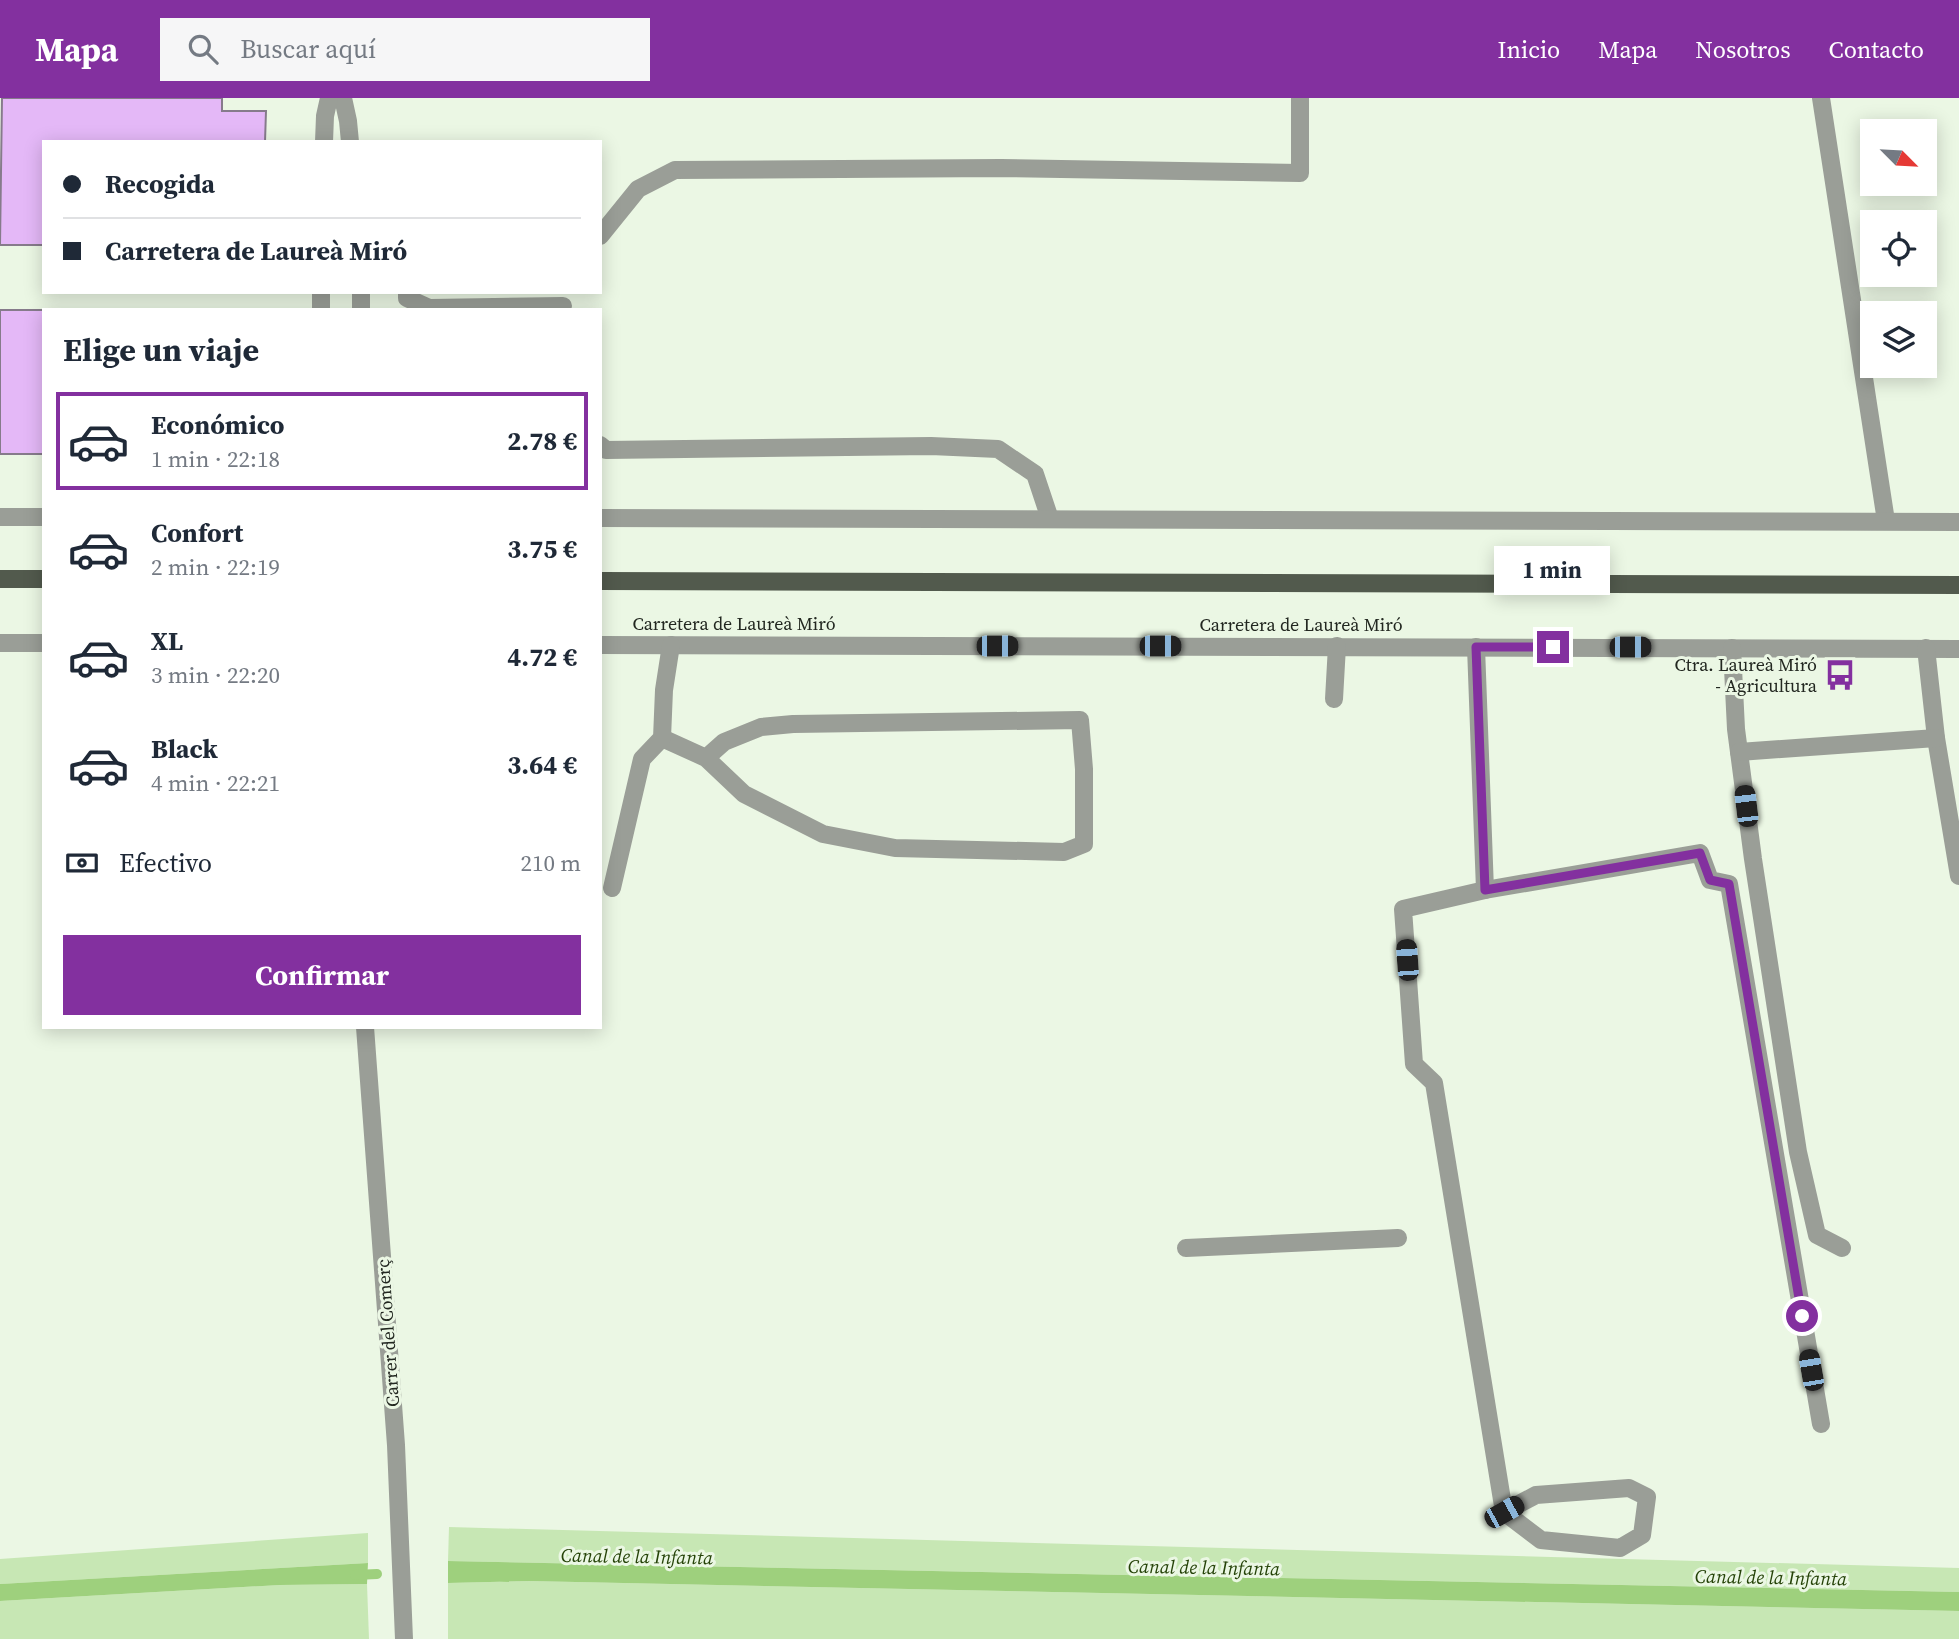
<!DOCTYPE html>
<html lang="es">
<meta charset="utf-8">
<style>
:root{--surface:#fff;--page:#f6f6f7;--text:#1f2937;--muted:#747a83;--line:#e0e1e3;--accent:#83309f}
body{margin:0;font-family:"Source Serif 4",serif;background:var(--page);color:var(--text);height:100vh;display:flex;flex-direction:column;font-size:26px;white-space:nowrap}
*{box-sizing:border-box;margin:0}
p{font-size:23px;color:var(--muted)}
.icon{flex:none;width:38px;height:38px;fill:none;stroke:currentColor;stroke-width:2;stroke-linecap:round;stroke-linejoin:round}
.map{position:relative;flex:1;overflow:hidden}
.drawer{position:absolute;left:42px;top:210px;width:560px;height:721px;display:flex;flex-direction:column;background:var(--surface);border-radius:0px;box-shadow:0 4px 18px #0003}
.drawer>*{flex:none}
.hud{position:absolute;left:42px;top:42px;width:560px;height:154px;border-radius:0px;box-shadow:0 4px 18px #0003;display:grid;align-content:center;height:154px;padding:0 21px;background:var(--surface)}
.needle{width:46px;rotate:114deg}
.tools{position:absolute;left:1860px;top:21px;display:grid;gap:14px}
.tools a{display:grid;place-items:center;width:77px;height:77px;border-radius:0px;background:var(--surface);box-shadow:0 4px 18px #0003;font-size:35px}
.end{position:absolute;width:32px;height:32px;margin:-16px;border:9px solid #83309f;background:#fff;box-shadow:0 0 0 4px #fff}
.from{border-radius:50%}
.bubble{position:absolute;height:49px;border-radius:0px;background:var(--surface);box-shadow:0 4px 18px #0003;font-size:23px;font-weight:700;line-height:49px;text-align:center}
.car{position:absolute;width:21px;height:42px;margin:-21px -10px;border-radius:9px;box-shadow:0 0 5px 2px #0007;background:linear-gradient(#222 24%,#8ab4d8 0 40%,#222 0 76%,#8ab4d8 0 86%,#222 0)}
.hud b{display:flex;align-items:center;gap:24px;height:66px;font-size:26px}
.hud b+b{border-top:2px solid var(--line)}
.hud i{width:18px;height:18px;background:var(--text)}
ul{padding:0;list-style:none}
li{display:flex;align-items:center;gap:21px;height:98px;margin:0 14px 10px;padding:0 7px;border:4px solid transparent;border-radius:0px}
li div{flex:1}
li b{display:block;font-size:26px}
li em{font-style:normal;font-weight:700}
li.selected{border-color:var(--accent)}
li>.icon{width:63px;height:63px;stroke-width:1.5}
h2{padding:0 21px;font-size:32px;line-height:84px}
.pay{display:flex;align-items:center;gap:18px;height:77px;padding:0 21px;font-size:26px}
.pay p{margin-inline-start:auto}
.button{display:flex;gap:14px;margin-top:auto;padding:14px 21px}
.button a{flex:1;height:80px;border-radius:0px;background:var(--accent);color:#fff;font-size:28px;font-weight:700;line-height:80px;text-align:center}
header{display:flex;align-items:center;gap:42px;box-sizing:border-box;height:98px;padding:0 35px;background:var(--accent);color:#fff}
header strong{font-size:33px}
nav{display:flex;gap:38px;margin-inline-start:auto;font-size:24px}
.search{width:490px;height:63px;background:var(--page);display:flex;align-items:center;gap:18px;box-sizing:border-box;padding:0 24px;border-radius:0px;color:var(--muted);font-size:26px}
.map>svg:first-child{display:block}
</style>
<header>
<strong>Mapa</strong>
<div class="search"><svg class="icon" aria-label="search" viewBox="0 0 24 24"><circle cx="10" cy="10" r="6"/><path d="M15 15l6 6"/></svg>Buscar aquí</div>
<nav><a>Inicio</a><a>Mapa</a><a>Nosotros</a><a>Contacto</a></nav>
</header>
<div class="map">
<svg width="1959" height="1541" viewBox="0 0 1959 1541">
<rect width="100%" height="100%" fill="#ebf7e4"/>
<g fill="#c7e7b4">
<polygon points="449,1429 1959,1470 1959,1494 448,1463"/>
<polygon points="368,1435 368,1465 0,1486 0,1461"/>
<polygon points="529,1483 1959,1513 1959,1541 448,1541 448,1485"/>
<polygon points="367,1486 369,1541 0,1541 0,1503 280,1487"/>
</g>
<g fill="#9ed07d">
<polygon points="448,1463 1959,1494 1959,1513 529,1483 448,1485"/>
<polygon points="368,1465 367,1486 280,1487 0,1503 0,1486"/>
</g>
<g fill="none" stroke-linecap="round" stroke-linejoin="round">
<polyline stroke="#9ed07d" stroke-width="10" points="355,1477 377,1476"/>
</g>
<g fill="#e4b8f7" stroke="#867b8b" stroke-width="2">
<polygon points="2,0 222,0 222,13 266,13 265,44 44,44 44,147 0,147"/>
<rect x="0" y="212" width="44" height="144"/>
</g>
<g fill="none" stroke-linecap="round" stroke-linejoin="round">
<g stroke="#9a9e97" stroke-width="18">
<polyline points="343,0 348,23 350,44"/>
<polyline points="1821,0 1886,423"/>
<polyline points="324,44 325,18 329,0"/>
<polyline points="600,138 638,91 675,72 1001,70 1300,75 1300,0"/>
<polyline points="407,194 407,200 429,210 563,208"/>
<polyline points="321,212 321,194"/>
<polyline points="361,212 361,194"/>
<polyline points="600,347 606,352 931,348 998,351 1035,376 1050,421"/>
<polyline points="0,419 44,419"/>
<polyline points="600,420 1959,424"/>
<polyline points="0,545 44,545"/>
<polyline points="600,547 1959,551"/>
<polyline points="1476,549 1485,792 1403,811 1414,966 1434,985 1504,1414 1541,1442 1620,1450 1642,1437 1647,1399 1629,1390 1536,1397 1504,1414"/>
<polyline points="1732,550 1736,631 1753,761 1798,1054 1817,1137 1842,1150"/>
<polyline points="1926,550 1936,640 1959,778"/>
<polyline points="1334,601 1337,548"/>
<polyline points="662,640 706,660 744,696 823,736 895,750 1064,754 1084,746 1084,671 1080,622 793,626 761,629 724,644 706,660"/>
<polyline points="1739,654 1936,640"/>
<polyline points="612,790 642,661 662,640 664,592 671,547"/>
<polyline points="1485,792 1700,755 1710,782 1729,786 1821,1326"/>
<polyline points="365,929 396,1347 404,1541"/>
<polyline points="1186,1150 1398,1140"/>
</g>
<g stroke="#525a4d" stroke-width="18">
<polyline points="0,481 44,481"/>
<polyline points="600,483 1959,487"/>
</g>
</g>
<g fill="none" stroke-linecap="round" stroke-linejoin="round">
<polyline stroke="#83309f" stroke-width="9" points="1553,549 1476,549 1485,792 1700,755 1710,782 1729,786 1802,1218"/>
</g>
<defs>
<symbol id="bus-bare" viewBox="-9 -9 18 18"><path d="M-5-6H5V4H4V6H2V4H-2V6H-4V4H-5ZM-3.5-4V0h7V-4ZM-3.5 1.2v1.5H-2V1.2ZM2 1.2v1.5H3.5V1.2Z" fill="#83309f" stroke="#ebf7e4" stroke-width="2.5" paint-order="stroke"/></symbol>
</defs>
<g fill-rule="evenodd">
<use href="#bus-bare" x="1818" y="555" width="44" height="44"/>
</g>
<g text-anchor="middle" stroke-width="6" stroke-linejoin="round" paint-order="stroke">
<g font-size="18" fill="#222720" stroke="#ebf7e4">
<text x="734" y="532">Carretera de Laureà Miró</text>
<text x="1301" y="533">Carretera de Laureà Miró</text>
<text transform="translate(388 1235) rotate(-94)" y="6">Carrer del Comerç</text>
</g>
<g font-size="18" fill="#222720" stroke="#ebf7e4" text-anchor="end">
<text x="1817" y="573">Ctra. Laureà Miró<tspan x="1817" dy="21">- Agricultura</tspan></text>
</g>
<g font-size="19" font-style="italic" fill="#254308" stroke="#ebf7e4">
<text transform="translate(637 1458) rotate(1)" y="7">Canal de la Infanta</text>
<text transform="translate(1204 1469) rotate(1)" y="7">Canal de la Infanta</text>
<text transform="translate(1771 1479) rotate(1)" y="7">Canal de la Infanta</text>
</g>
</g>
</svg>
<div class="tools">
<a><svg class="needle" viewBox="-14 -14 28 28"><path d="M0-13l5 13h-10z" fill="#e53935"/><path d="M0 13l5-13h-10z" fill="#747a83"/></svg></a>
<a><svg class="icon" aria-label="locate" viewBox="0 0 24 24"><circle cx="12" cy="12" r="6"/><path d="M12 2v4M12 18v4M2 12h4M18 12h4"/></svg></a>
<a><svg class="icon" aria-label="layers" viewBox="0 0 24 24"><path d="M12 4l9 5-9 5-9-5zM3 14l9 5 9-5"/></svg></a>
</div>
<i class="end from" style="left:1802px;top:1218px"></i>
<i class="end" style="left:1553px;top:549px"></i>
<div class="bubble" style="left:1494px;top:448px;width:116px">1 min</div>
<i class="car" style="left:997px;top:548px;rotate:90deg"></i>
<i class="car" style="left:1160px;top:548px;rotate:90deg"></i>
<i class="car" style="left:1630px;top:549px;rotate:90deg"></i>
<i class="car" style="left:1746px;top:708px;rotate:353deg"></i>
<i class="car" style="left:1407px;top:862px;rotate:356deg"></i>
<i class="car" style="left:1811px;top:1272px;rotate:350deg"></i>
<i class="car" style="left:1504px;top:1414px;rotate:61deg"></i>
<div class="hud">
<b><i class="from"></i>Recogida</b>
<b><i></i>Carretera de Laureà Miró</b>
</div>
<section class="drawer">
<h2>Elige un viaje</h2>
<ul>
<li class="selected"><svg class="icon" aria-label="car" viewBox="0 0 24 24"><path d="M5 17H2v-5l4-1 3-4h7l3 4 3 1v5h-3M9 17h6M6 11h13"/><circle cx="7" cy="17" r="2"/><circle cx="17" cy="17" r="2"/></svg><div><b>Económico</b><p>1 min · 22:18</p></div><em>2.78 €</em></li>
<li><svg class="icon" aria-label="car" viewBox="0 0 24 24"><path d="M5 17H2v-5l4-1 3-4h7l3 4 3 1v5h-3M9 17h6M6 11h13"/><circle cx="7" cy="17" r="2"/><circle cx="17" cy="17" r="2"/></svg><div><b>Confort</b><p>2 min · 22:19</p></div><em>3.75 €</em></li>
<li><svg class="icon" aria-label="car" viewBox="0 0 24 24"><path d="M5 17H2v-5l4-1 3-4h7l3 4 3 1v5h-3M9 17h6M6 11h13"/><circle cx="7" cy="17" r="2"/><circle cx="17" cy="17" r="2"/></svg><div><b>XL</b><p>3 min · 22:20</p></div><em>4.72 €</em></li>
<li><svg class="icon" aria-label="car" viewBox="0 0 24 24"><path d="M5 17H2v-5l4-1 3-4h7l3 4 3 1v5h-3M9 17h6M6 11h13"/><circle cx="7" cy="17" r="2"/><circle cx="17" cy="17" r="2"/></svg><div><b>Black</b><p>4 min · 22:21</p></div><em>3.64 €</em></li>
</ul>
<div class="pay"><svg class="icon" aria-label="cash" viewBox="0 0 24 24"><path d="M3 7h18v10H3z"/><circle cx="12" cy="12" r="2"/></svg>Efectivo<p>210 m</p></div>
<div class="button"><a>Confirmar</a></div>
</section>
</div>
